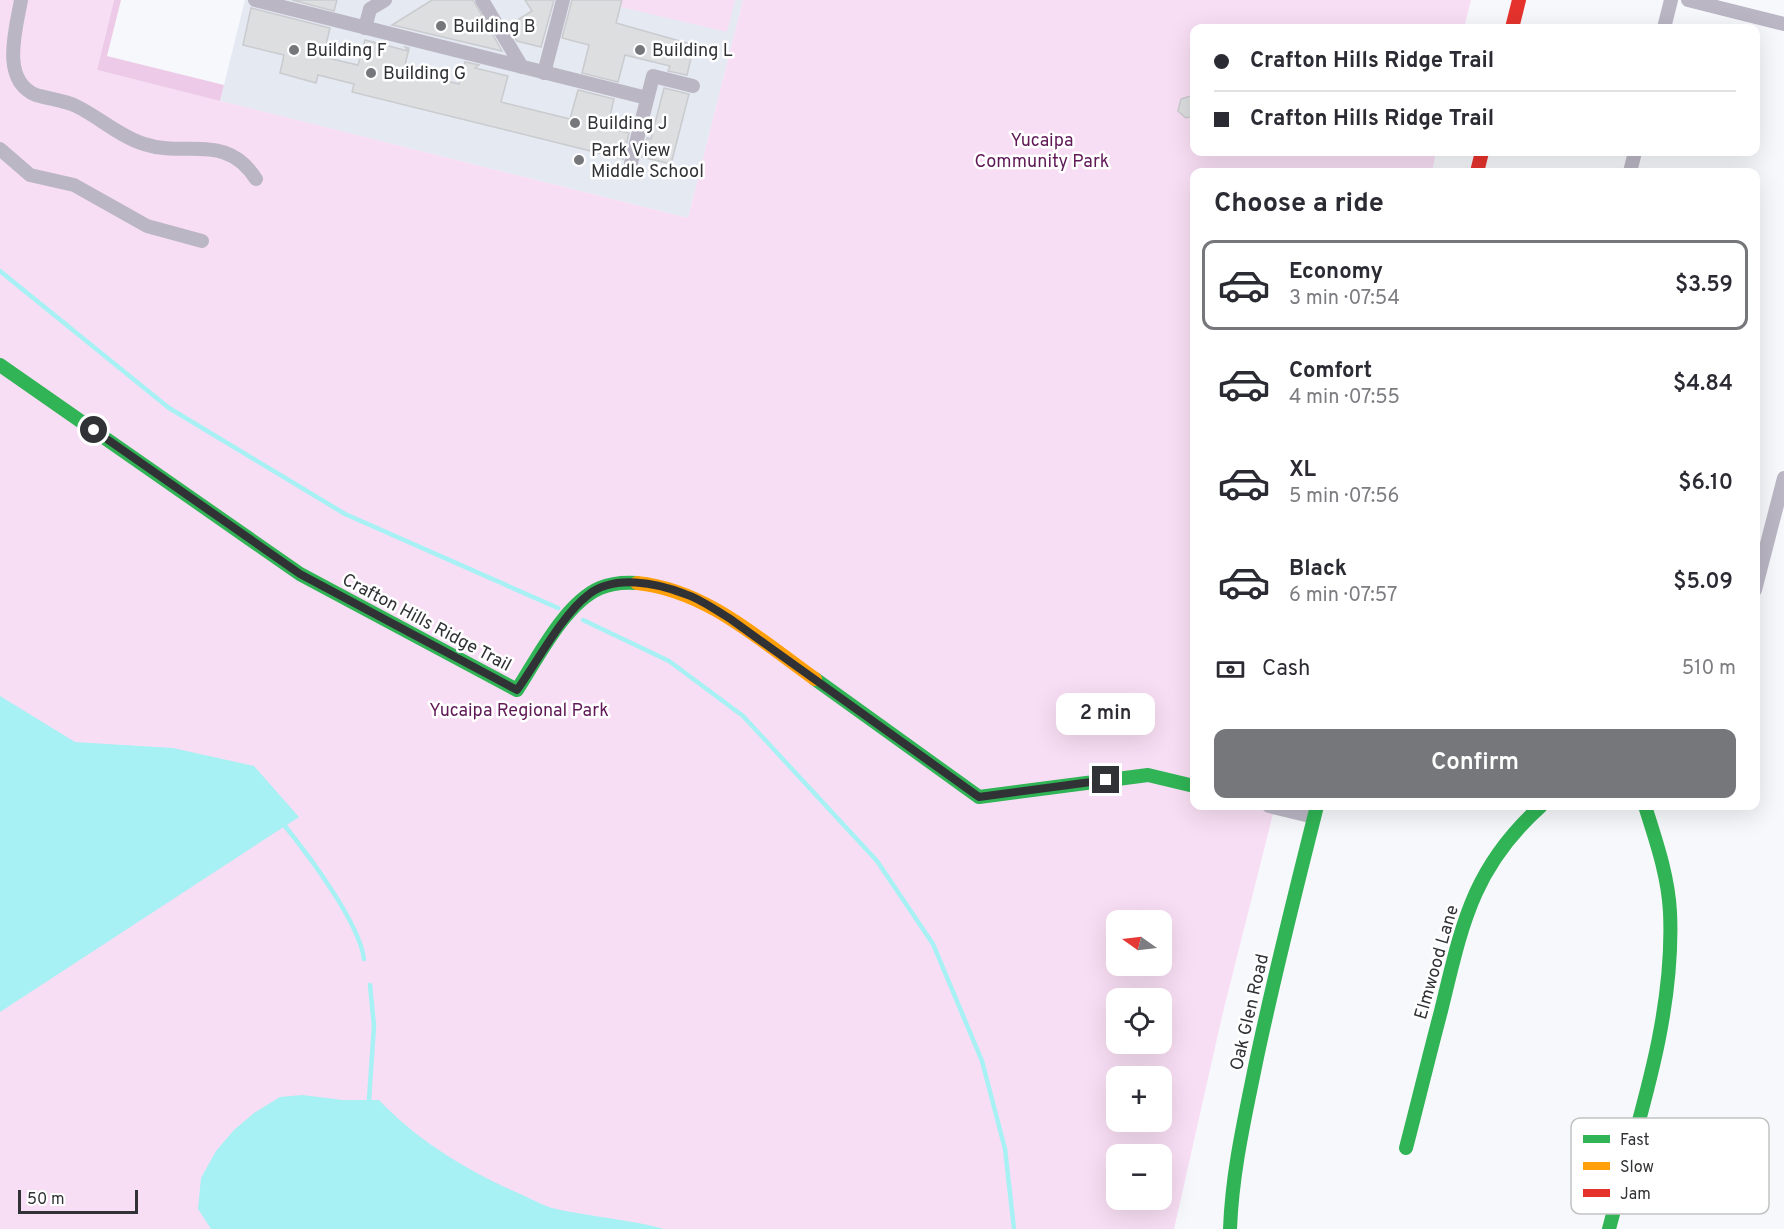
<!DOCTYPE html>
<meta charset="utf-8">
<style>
:root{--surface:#fff;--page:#f2f2f3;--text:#2b2b33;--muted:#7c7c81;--line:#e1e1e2;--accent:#76777b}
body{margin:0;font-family:Overpass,sans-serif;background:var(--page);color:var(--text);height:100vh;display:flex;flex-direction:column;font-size:22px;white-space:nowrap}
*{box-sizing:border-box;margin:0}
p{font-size:20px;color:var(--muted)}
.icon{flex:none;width:33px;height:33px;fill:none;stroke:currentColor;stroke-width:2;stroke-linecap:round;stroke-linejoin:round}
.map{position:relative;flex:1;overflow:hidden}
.drawer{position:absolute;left:1190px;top:168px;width:570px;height:642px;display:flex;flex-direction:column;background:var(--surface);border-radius:12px;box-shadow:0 6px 24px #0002}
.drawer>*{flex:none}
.top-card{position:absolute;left:1190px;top:24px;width:570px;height:132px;border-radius:12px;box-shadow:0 6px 24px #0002;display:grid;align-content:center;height:132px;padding:0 24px;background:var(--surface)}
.needle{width:39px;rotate:284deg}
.controls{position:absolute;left:1106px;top:910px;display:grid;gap:12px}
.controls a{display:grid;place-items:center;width:66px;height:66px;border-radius:12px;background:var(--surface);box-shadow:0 6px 24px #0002;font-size:30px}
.scale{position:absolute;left:18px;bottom:15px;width:120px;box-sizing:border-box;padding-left:6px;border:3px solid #313235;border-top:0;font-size:16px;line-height:21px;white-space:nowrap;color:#313235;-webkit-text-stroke:4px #fff;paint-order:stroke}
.end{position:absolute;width:27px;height:27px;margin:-14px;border:8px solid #313235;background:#fff;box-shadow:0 0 0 3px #fff}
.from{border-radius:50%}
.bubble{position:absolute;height:42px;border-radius:12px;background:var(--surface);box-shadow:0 6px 24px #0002;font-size:20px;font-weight:600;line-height:42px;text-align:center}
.top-card b{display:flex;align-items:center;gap:21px;height:57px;font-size:22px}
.top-card b+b{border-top:2px solid var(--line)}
.top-card i{width:15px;height:15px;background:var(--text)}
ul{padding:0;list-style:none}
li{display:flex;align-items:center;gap:18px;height:90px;margin:0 12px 9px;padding:0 12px;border:3px solid transparent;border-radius:12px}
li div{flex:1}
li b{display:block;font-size:22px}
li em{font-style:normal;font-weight:600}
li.active{border-color:var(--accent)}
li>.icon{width:54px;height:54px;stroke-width:1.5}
h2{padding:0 24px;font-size:27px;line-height:72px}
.pay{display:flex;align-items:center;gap:15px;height:66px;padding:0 24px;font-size:22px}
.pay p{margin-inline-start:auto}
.primary-button{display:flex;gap:12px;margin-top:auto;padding:12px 24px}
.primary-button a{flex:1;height:69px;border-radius:12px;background:var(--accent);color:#fff;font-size:24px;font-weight:600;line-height:69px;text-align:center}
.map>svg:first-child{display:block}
</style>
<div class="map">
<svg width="1784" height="1229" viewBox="0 0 1784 1229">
<rect width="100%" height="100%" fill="#f7f8fc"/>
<polygon fill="#e5e9f2" points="245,0 743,0 688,218 220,101"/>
<g fill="#f8def4" fill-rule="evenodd">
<path d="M 0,0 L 114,0 L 97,70 L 688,218 L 743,0 L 1471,0 L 1464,28 L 1194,28 L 1194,152 L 1436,152 L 1432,172 L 1194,172 L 1194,806 L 1275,806 L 1223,1012 L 1174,1229 L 0,1229 ZM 1116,921 L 1161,921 L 1161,966 L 1116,966 ZM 1116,999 L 1161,999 L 1161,1044 L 1116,1044 ZM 1116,1077 L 1161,1077 L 1161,1122 L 1116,1122 ZM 1116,1155 L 1161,1155 L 1161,1200 L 1116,1200 Z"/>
<polygon points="622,0 735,0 727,32 621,7"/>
</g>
<polygon fill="#edcbe8" points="114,0 121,0 107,56 224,85 220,101 97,70"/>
<g fill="#a7f0f4">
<polygon points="0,696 75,742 173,748 254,766 299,817 0,1012"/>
<path d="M 302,1095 L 343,1100 L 379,1100 C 418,1141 466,1170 518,1193 C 530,1198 543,1206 556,1209 C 592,1217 628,1219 664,1229 L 211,1229 L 198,1209 L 201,1178 L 216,1151 L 234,1130 L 254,1113 L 280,1097 Z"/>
</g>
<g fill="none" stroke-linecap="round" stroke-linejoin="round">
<g stroke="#a7f0f4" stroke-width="4.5">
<polyline points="0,271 169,408 345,514 558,608"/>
<polyline points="583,620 669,661 743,716 877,861 933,944 982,1061 1005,1149 1014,1229"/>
<path d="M 285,826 C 309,856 359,922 364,959"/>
<polyline points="369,1100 374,1026 370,985"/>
</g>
</g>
<g fill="#dcdee0" stroke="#c9cbce" stroke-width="1.5">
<polygon points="292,0 337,0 334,11"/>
<polygon points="432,0 473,0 502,51 392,25"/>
<polygon points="525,0 554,0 541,47 517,41 508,26 532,11"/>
<polygon points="572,0 622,0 616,23 694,45 687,75 668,71 670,66 625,55 618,82 582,73 589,45 562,38"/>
<polygon points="251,8 330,28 323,57 358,65 365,40 408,51 405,47 409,48 404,70 459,84 465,62 479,65 475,68 508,76 501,102 570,119 578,90 614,99 607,128 629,133 623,159 352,92 354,84 318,75 316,83 280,73 284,55 243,45"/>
<polygon points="664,88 689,94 671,164 642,157 647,138 651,139"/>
<polygon points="1194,95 1194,116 1186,118 1178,111 1181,99"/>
</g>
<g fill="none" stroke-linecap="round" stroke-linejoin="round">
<g stroke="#bab6c4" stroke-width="14">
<path d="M 21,0 C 16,29 0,80 36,95 C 49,99 63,100 76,106 C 99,117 119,136 144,144 C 186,158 226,132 256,179"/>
<polyline points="255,0 647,98"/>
<polyline points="482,0 522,67"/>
<polyline points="1688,0 1784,24"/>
<polyline points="365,28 370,9 385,0"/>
<polyline points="1664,28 1671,0"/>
<polyline points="544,73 563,0"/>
<polyline points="0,149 30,175 74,185 147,226 202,241"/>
<polyline points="631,163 653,76 693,86"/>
<polyline points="1630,172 1635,152"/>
<polyline points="1755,590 1784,478"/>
<polyline points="1269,806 1314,817"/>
</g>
<g stroke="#30b455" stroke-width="14">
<path d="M 0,365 L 300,574 L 517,690 C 537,659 565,603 600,588 C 612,583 624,582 637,583"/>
<polyline points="815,679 979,797 1148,775 1194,786"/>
<path d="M 1406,1148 C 1418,1102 1429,1056 1441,1011 C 1462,925 1472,868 1541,806"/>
<path d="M 1230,1229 C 1232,1174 1244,1121 1255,1067 C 1273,980 1295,893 1317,806"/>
<path d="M 1609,1229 C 1636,1126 1675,1020 1670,912 C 1668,875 1656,841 1645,806"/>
</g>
<path stroke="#ff9f0a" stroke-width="14" d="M 637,583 C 706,590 760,640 815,679"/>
<g stroke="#e5322d" stroke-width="14">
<polyline points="1512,28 1519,0"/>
<polyline points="1477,172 1482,152"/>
</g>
</g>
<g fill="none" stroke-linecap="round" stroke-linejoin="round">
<path stroke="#313235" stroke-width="8" d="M 94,430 L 300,574 L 517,690 C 537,662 562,615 588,595 C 614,574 657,583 685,594 C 701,599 715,610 729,618 L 979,797 L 1106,780"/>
</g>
<g fill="#76777b" stroke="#fff" stroke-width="2">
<circle cx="441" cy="26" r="6"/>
<circle cx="294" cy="50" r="6"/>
<circle cx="640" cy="50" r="6"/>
<circle cx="371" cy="73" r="6"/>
<circle cx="575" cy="123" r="6"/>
<circle cx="579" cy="160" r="6"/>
</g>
<g text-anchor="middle" stroke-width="5" stroke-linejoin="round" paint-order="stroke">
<g font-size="18" fill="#313235" stroke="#fff" text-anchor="start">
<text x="453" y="32">Building B</text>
<text x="306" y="56">Building F</text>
<text x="652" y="56">Building L</text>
<text x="383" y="79">Building G</text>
<text x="587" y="129">Building J</text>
<text x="591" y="156">Park View<tspan x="591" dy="21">Middle School</tspan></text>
</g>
<g font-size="18" fill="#601957" stroke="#fff">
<text x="1042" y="146">Yucaipa<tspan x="1042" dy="21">Community Park</tspan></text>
<text x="519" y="716">Yucaipa Regional Park</text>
</g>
<g font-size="18" fill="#313235" stroke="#fff">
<text transform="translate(427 622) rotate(28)" y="6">Crafton Hills Ridge Trail</text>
<text transform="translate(1436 962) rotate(-74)" y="6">Elmwood Lane</text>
<text transform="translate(1249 1012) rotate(-77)" y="6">Oak Glen Road</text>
</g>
</g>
<rect x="1571" y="1118" width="198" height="96" rx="9" fill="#fff" stroke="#c1c2c2" stroke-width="1.5"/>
<rect x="1583" y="1135" width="27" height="8" fill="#30b455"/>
<rect x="1583" y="1162" width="27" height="8" fill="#ff9f0a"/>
<rect x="1583" y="1189" width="27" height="8" fill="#e5322d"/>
<g font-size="16" fill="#313235">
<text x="1620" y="1145">Fast</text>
<text x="1620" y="1172">Slow</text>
<text x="1620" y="1199">Jam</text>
</g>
</svg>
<div class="controls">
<a><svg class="needle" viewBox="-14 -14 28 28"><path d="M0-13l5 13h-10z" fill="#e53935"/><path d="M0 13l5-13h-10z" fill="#7c7c81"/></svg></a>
<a><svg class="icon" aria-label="locate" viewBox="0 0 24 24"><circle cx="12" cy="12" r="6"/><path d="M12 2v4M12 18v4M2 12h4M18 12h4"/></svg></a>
<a>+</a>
<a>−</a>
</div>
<div class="scale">50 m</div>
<i class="end from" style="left:94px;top:430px"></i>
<i class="end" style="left:1106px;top:780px"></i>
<div class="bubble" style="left:1056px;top:693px;width:99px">2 min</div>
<div class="top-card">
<b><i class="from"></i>Crafton Hills Ridge Trail</b>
<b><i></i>Crafton Hills Ridge Trail</b>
</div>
<section class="drawer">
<h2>Choose a ride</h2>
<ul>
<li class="active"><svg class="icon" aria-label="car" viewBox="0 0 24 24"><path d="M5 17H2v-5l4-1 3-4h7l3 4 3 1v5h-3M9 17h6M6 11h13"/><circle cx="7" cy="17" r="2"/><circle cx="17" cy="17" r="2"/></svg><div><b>Economy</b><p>3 min · 07:54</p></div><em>$3.59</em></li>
<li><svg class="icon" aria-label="car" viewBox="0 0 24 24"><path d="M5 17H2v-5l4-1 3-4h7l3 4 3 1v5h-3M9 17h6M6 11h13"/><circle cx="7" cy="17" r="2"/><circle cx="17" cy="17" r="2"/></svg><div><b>Comfort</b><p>4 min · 07:55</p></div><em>$4.84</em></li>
<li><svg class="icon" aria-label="car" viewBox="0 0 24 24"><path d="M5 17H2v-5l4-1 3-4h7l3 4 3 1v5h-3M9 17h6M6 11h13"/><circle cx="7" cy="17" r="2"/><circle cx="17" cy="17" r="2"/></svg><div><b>XL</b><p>5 min · 07:56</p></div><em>$6.10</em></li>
<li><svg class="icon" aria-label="car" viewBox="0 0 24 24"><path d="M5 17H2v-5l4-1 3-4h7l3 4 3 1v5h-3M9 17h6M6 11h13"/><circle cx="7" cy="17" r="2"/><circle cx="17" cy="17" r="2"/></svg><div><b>Black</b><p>6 min · 07:57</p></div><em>$5.09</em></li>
</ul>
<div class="pay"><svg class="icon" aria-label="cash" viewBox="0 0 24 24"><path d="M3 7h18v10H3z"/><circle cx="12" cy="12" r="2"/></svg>Cash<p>510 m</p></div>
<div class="primary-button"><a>Confirm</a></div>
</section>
</div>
